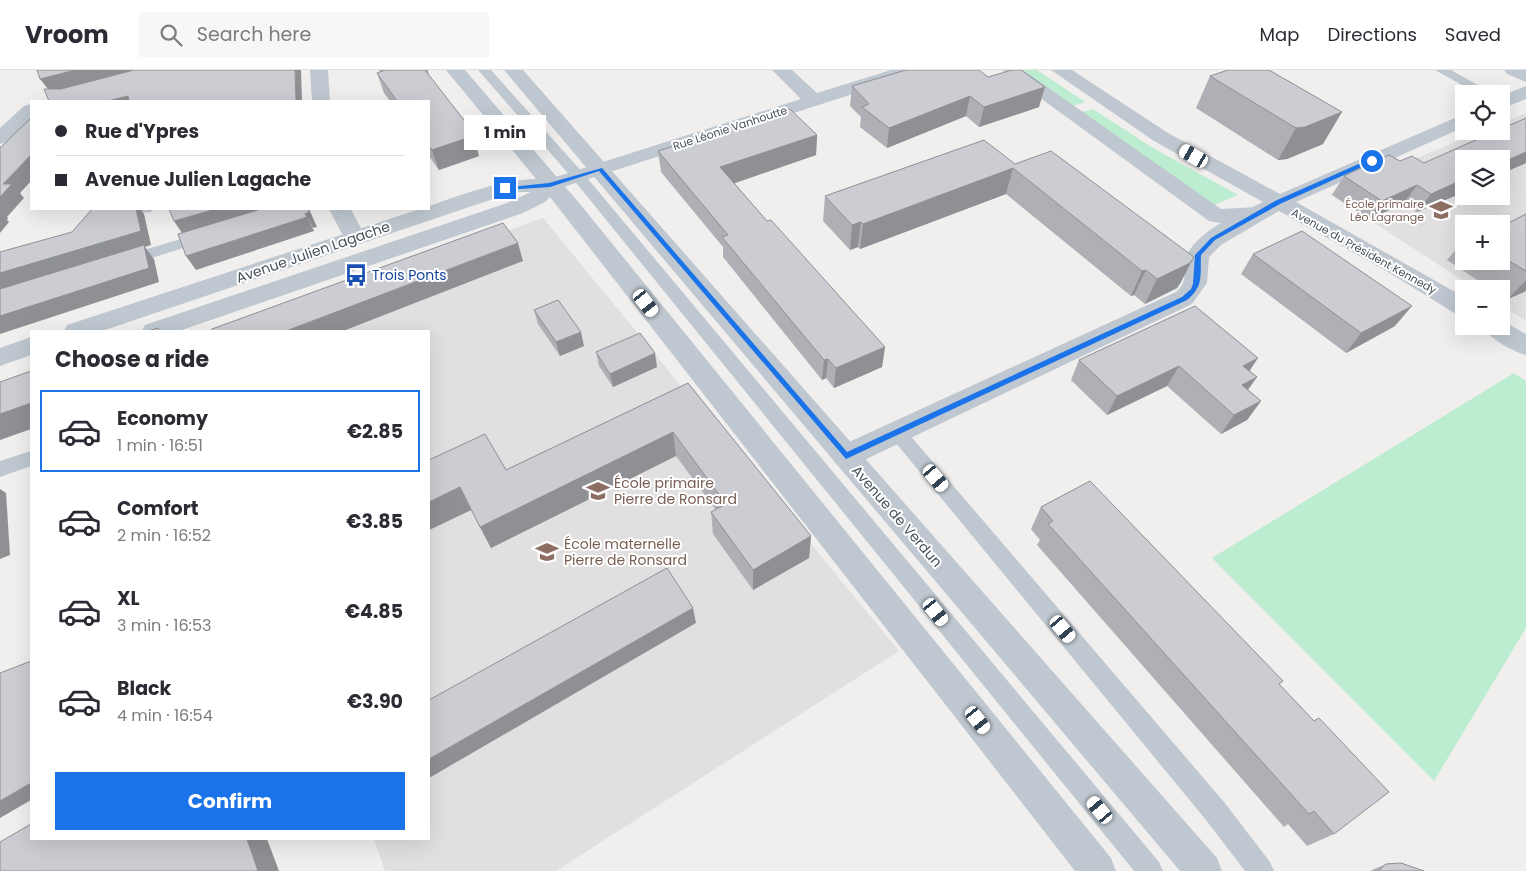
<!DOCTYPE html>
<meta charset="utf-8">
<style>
:root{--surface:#fff;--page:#f7f7f7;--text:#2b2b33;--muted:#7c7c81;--line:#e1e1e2;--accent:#1a73e8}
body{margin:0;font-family:Poppins,sans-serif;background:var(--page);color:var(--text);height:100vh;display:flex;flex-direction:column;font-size:19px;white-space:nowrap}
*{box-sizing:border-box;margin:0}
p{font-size:16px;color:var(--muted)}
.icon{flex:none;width:28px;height:28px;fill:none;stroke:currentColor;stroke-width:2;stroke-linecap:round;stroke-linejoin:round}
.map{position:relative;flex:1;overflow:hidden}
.sheet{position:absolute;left:30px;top:260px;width:400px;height:510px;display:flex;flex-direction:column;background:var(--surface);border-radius:0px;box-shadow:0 5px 20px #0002}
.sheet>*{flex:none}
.guide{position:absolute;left:30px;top:30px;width:400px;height:110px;border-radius:0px;box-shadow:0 5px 20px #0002;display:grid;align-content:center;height:110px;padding:0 25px;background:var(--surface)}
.controls{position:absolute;left:1455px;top:15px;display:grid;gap:10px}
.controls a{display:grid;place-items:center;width:55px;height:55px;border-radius:0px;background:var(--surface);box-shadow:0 5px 20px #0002;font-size:25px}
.end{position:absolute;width:22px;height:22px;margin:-11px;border:6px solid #1a73e8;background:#fff;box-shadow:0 0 0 2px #fff}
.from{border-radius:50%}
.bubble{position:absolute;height:35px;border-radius:0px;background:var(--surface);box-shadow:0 5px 20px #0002;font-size:16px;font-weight:700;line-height:35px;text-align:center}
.car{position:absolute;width:15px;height:30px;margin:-15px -8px;border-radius:6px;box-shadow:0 0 4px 1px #0007;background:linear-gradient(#fff 24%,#345 0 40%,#fff 0 76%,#345 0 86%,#fff 0)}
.guide b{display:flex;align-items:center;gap:18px;height:48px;font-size:19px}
.guide b+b{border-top:1px solid var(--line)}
.guide i{width:12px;height:12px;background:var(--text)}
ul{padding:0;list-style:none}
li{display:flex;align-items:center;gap:15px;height:82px;margin:0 10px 8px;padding:0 15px;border:2px solid transparent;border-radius:0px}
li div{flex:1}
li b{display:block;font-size:19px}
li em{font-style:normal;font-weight:700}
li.current{border-color:var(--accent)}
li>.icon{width:45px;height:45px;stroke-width:1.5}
h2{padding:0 25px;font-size:22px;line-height:60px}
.primary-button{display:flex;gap:10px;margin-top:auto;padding:10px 25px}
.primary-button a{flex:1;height:58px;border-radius:0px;background:var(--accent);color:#fff;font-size:20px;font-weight:700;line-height:58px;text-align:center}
header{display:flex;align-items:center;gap:30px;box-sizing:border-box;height:70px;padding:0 25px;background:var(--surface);border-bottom:1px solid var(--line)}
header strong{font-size:24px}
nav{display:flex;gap:28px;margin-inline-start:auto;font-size:18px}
.search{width:350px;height:45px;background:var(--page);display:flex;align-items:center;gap:12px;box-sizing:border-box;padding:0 18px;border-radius:0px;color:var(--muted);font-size:19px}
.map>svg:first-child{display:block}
</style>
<header>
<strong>Vroom</strong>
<div class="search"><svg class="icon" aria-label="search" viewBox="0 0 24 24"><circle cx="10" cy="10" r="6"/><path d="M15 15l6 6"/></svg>Search here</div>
<nav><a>Map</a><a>Directions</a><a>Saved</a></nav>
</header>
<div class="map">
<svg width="1526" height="801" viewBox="0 0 1526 801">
<rect width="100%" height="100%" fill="#f1eeee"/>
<g fill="#e2dfe0" fill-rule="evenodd">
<path d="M 1526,43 L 1526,251 L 1501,235 L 1501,219 L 1476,219 L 1330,124 L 1482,61 L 1501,61 L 1501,53 ZM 1464,89 L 1501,89 L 1501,126 L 1464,126 ZM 1464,154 L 1501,154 L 1501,191 L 1464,191 Z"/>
<polygon points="543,148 899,581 556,801 385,801 374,769 429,769 429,261 224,261"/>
</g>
<g fill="#bdedd0">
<polygon points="1018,0 1037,0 1085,32 1070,37"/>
<polygon points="1093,39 1153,78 1238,125 1209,137 1078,43"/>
<polygon points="1514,303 1526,311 1526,558 1434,711 1212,488"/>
</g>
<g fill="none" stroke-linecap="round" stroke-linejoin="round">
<g fill="#bfc8d0" fill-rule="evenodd">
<polygon points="478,0 491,0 583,103 1159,792 1163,801 1134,801 573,109"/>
<polygon points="1435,0 1451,0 1494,24 1478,24"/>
<polygon points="136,139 153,139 151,142 137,143"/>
<polygon points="207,161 214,166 212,169 126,196 121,195 118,191 121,187"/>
<polygon points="897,355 903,357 1224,732 1270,792 1274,801 1245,801 1206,750 891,367 888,362 891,357"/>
<polygon points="31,381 31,396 0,407 0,391"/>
</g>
<path fill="#bfc8d0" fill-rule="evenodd" d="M 1002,0 L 1023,0 L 1221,139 L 1257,137 L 1265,139 L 1268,144 L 1265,149 C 1249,153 1225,155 1209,151 Z"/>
<g fill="#bfc8d0" fill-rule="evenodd">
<polygon points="310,0 328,0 330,31 312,31"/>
<polygon points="772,0 792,0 817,23 891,0 918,0 915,4 557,119 550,121 543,119 540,115 543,111 801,29"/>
<path d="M 1051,0 L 1072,0 L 1168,63 L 1280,124 L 1464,44 L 1464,57 L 1296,132 L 1464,227 L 1464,246 L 1456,244 L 1383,199 L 1279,141 L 1221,175 L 1209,187 L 1207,213 L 1192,234 L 856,394 L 846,397 L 836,394 L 832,386 L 836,378 L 1176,222 C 1191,209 1180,197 1188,183 C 1202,158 1239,144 1263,132 L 1154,71 Z"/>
<polygon points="1526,16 1526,29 1501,39 1501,26"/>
<polygon points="31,34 31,50 7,72 0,74 0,58 24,36"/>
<polygon points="329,139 351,139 366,168 363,173 355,175 347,173"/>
<path d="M 1501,250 L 1526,264 L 1526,285 C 1512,281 1490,269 1482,256 L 1501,256 Z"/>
</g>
<g fill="#bfc8d0" fill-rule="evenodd">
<path d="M 446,0 L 465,0 L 580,134 L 1111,788 L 1116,801 L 1075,801 L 550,127 L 545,132 L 523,143 L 179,261 L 142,261 L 145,255 L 507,133 L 531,122 L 517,122 L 496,128 L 102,261 L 64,261 L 67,255 L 420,139 L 429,139 L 429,136 C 464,124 499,110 536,109 Z"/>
<polygon points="504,0 523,0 1217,788 1222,801 1180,801"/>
<polygon points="1504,0 1526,0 1526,12 1507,4"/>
<polygon points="31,267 31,285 0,296 0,278"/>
</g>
</g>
<g fill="#afb0b5">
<polygon points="379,0 428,0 429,6 467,54 468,60 473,66 479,86 439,100 429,86 429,31 390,31 384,23 377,3 380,2"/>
<polygon points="1210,6 1323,74 1287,89 1278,90 1196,38"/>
<polygon points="988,7 1039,37 979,57 966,46 887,78 860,57 861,47 850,36 852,16"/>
<polygon points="1526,48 1526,93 1501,104 1464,89 1464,122 1417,142 1403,134 1369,149 1332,125 1344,106 1400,91 1424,93"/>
<polygon points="817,65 816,85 734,113 767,151 885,277 882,297 834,318 826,308 822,310 723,187 723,177 661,102 658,81"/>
<polygon points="1015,94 1181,212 1177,218 1145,234 1134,225 1131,226 1006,124 860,179 858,177 850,180 823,151 825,126"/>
<polygon points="1526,144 1526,221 1508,229 1501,225 1501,219 1491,219 1447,190 1464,170 1464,191 1501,191 1501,155 1503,156"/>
<polygon points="1253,184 1395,256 1346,283 1241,204"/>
<polygon points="534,240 584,276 560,286 538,254"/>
<polygon points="596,282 657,297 613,317 599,296"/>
<polygon points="1079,290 1250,301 1257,307 1248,320 1261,331 1247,350 1221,364 1167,316 1107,345 1071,310"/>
<polygon points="688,313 811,466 809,488 753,520 713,464 711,442 716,440 676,386 491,478 471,440 429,460 429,390 506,400"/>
<polygon points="1041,437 1279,614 1334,764 1307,776 1288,754 1284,757 1037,475 1040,470 1031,459"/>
<polygon points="1386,794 1424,801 1370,801 1372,800"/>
</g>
<g fill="#8e9094">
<polygon points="75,0 139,0 51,23 40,9"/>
<polygon points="295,0 301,0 302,31 296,31"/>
<polygon points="1045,17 1039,37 979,57 984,37"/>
<polygon points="128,26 131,31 108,31"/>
<polygon points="970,26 966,46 887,78 889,58"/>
<polygon points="1342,42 1323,74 1287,89 1278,90 1296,58"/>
<polygon points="467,54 471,67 473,66 479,86 439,100 432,80 465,55"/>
<polygon points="817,65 816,85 721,118 720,97"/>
<polygon points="1526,82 1526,93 1501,104 1501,93"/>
<polygon points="31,85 31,111 20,123 24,128 7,147 8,148 7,150 9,152 0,163 0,127 3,114"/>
<polygon points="1013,98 1006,124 860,179 863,154"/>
<polygon points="1464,109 1464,122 1417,142 1431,124"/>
<polygon points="1417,115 1403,134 1369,149 1382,131"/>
<polygon points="132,139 140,139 144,144 151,175 145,177 154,189 159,212 0,264 0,203"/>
<polygon points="216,139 272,139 184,166 174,151"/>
<polygon points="308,139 309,139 317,157 313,158 305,144"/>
<polygon points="307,147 314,161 196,200 186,186"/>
<polygon points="861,152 858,177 850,180 852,155"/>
<polygon points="518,173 523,191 343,261 286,261"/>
<polygon points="1194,187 1181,212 1177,218 1145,234 1157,209"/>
<polygon points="1146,200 1134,225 1131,226 1142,201"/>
<polygon points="1526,210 1526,221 1508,229"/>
<polygon points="1412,236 1395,256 1346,283 1361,263"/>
<polygon points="581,262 584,276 560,286 556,272"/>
<polygon points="885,277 882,297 834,318 836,298"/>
<polygon points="655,283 657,297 613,317 610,304"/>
<polygon points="1258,288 1245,308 1243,296"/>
<polygon points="828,289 826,308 822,310 824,290"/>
<polygon points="1179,296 1167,316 1107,345 1117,326"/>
<polygon points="1257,307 1243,326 1242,315"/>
<polygon points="1261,331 1247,350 1221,364 1234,345"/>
<polygon points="31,333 31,359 0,370 0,344"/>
<polygon points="673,362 676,386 491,478 480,457"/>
<polygon points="460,417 471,440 429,460 429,432"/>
<polygon points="0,419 6,423 10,485 0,489"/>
<polygon points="811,466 809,488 753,520 753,500"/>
<polygon points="693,538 696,553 429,708 429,689"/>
<polygon points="31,713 31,730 0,748 0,731"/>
<polygon points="247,769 267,769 279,801 258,801"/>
</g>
<g fill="#cbcdd3" stroke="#8e9094">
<polygon points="37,0 75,0 40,9"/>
<polygon points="134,0 295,0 296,31 129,31 128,26 108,31 48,31 49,31 44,19 61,19"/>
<polygon points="385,0 425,0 467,54 465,55 473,66 432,80 429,76 429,31 397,31 377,3"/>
<polygon points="906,0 979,0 988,7 1012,0 1021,0 1045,17 984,37 970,26 889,58 862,37 869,34 852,16"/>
<polygon points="1228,0 1269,0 1342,42 1305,57 1296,58 1210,6"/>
<polygon points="790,39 817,65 720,97 767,151 771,150 885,277 836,298 828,289 824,290 722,167 728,165 658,81"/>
<polygon points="31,48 31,85 3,114 12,114 0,127 0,77 1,77"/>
<polygon points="1526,48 1526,82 1501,93 1501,89 1464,89 1464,109 1431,124 1417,115 1382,131 1344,106 1389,85 1400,91 1412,86 1424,93 1496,61 1501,61 1501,59"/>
<polygon points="984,70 1015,94 1051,81 1194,187 1190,193 1157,209 1146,200 1142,201 1013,98 863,154 861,152 852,155 825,126"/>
<polygon points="92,139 136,139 141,161 0,203 0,182 72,162"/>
<polygon points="169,139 216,139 174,151"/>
<polygon points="261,139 308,139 309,142 305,144 307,147 186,186 178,164"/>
<polygon points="1526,144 1526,201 1501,186 1501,155 1503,156"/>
<polygon points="1495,151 1500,154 1490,154"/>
<polygon points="503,153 518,173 286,261 212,261 212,259"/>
<polygon points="1302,161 1412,236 1361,263 1253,184"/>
<polygon points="144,175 149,198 0,246 0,219"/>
<polygon points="558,230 581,262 556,272 534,240"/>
<polygon points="1195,236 1258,288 1243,296 1257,307 1242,315 1261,331 1234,345 1179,296 1117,326 1079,290"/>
<polygon points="158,258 159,261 148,261"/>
<polygon points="640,263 655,283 610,304 596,282"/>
<polygon points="31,301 31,333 0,344 0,312"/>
<polygon points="688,313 811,466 753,500 711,442 726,434 673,362 480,457 460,417 429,432 429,390 485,364 506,400"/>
<polygon points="1090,411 1283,611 1279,614 1314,651 1319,648 1389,722 1334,764 1314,741 1309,744 1048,454 1053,451 1041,437"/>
<polygon points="667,498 693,538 429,689 429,630"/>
<polygon points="31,591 31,713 0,731 0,603"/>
<polygon points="31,754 31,769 247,769 258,801 0,801 0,772"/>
<polygon points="1401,793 1424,801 1378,801 1386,794"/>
</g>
<path fill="#1a73e8" d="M 1370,89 L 1375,91 L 1280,134 L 1215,170 L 1201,185 C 1200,206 1204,216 1187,230 L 846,389 L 599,101 L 550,117 L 505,120 L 502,118 L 549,113 L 602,98 L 847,382 L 1182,227 L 1191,219 L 1193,214 L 1195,185 L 1211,168 L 1275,131 Z"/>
<defs>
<symbol id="school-bare" viewBox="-9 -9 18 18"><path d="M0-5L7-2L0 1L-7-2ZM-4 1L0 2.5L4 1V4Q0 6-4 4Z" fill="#8d6e63" stroke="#fff" stroke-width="2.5" paint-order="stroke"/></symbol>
<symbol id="bus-bare" viewBox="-9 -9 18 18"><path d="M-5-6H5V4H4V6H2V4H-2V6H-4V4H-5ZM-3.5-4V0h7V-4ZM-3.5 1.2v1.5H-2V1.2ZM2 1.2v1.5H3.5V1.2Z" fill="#1a4fb4" stroke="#fff" stroke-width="2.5" paint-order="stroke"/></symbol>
</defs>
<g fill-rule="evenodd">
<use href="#school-bare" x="1425" y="124" width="32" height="32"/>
<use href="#bus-bare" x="340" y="189" width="32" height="32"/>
<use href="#school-bare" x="582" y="405" width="32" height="32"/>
<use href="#school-bare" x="531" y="466" width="32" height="32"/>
</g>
<g text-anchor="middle" stroke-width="4" stroke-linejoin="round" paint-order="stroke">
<g font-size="11" fill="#47515b" stroke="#fff">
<text transform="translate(730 58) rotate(-18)" y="4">Rue Léonie Vanhoutte</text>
<text transform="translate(1364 181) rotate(29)" y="4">Avenue du Président Kennedy</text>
</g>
<g font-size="11" fill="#785e54" stroke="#fff" text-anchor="end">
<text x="1424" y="138">École primaire<tspan x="1424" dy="13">Léo Lagrange</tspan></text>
</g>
<g font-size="14" fill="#47515b" stroke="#fff">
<text transform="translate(313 182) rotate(-19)" y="5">Avenue Julien Lagache</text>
<text transform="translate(897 446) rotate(49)" y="5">Avenue de Verdun</text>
</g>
<g font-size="14" fill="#164399" stroke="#fff" text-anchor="start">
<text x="372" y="210">Trois Ponts</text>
</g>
<g font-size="14" fill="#785e54" stroke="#fff" text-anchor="start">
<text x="614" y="418">École primaire<tspan x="614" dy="16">Pierre de Ronsard</tspan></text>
<text x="564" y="479">École maternelle<tspan x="564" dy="16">Pierre de Ronsard</tspan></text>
</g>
</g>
</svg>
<div class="controls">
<a><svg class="icon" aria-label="locate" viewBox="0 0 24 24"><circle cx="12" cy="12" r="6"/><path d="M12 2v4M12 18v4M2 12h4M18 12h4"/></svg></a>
<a><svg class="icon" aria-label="layers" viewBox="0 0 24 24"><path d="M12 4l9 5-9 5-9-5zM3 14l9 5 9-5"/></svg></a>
<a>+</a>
<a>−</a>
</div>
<i class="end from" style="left:1372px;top:91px"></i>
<i class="end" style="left:505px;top:118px"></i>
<div class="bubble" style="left:464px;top:45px;width:82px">1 min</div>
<i class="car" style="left:1194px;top:86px;rotate:300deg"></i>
<i class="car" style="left:646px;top:233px;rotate:142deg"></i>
<i class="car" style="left:936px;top:408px;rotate:140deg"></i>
<i class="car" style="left:936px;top:542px;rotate:141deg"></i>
<i class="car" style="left:1063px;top:559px;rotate:140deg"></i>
<i class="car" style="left:978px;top:650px;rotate:142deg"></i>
<i class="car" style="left:1100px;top:740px;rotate:320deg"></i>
<div class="guide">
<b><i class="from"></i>Rue d'Ypres</b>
<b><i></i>Avenue Julien Lagache</b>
</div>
<section class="sheet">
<h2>Choose a ride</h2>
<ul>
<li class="current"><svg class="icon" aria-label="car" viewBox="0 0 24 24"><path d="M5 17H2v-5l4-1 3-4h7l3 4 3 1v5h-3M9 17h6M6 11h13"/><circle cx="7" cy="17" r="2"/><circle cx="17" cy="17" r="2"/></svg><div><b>Economy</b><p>1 min · 16:51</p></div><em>€2.85</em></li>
<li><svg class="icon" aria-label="car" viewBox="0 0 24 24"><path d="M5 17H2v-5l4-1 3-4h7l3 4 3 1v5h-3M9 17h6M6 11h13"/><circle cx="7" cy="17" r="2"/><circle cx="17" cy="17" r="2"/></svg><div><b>Comfort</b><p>2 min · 16:52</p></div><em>€3.85</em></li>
<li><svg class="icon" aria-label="car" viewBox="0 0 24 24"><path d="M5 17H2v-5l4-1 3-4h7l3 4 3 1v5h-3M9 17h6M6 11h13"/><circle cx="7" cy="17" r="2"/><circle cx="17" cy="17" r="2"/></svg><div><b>XL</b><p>3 min · 16:53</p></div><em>€4.85</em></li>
<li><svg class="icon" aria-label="car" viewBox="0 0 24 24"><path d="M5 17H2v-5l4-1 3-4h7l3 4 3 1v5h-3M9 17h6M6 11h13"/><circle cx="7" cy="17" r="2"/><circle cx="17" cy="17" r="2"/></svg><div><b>Black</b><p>4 min · 16:54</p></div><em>€3.90</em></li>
</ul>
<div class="primary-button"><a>Confirm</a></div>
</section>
</div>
